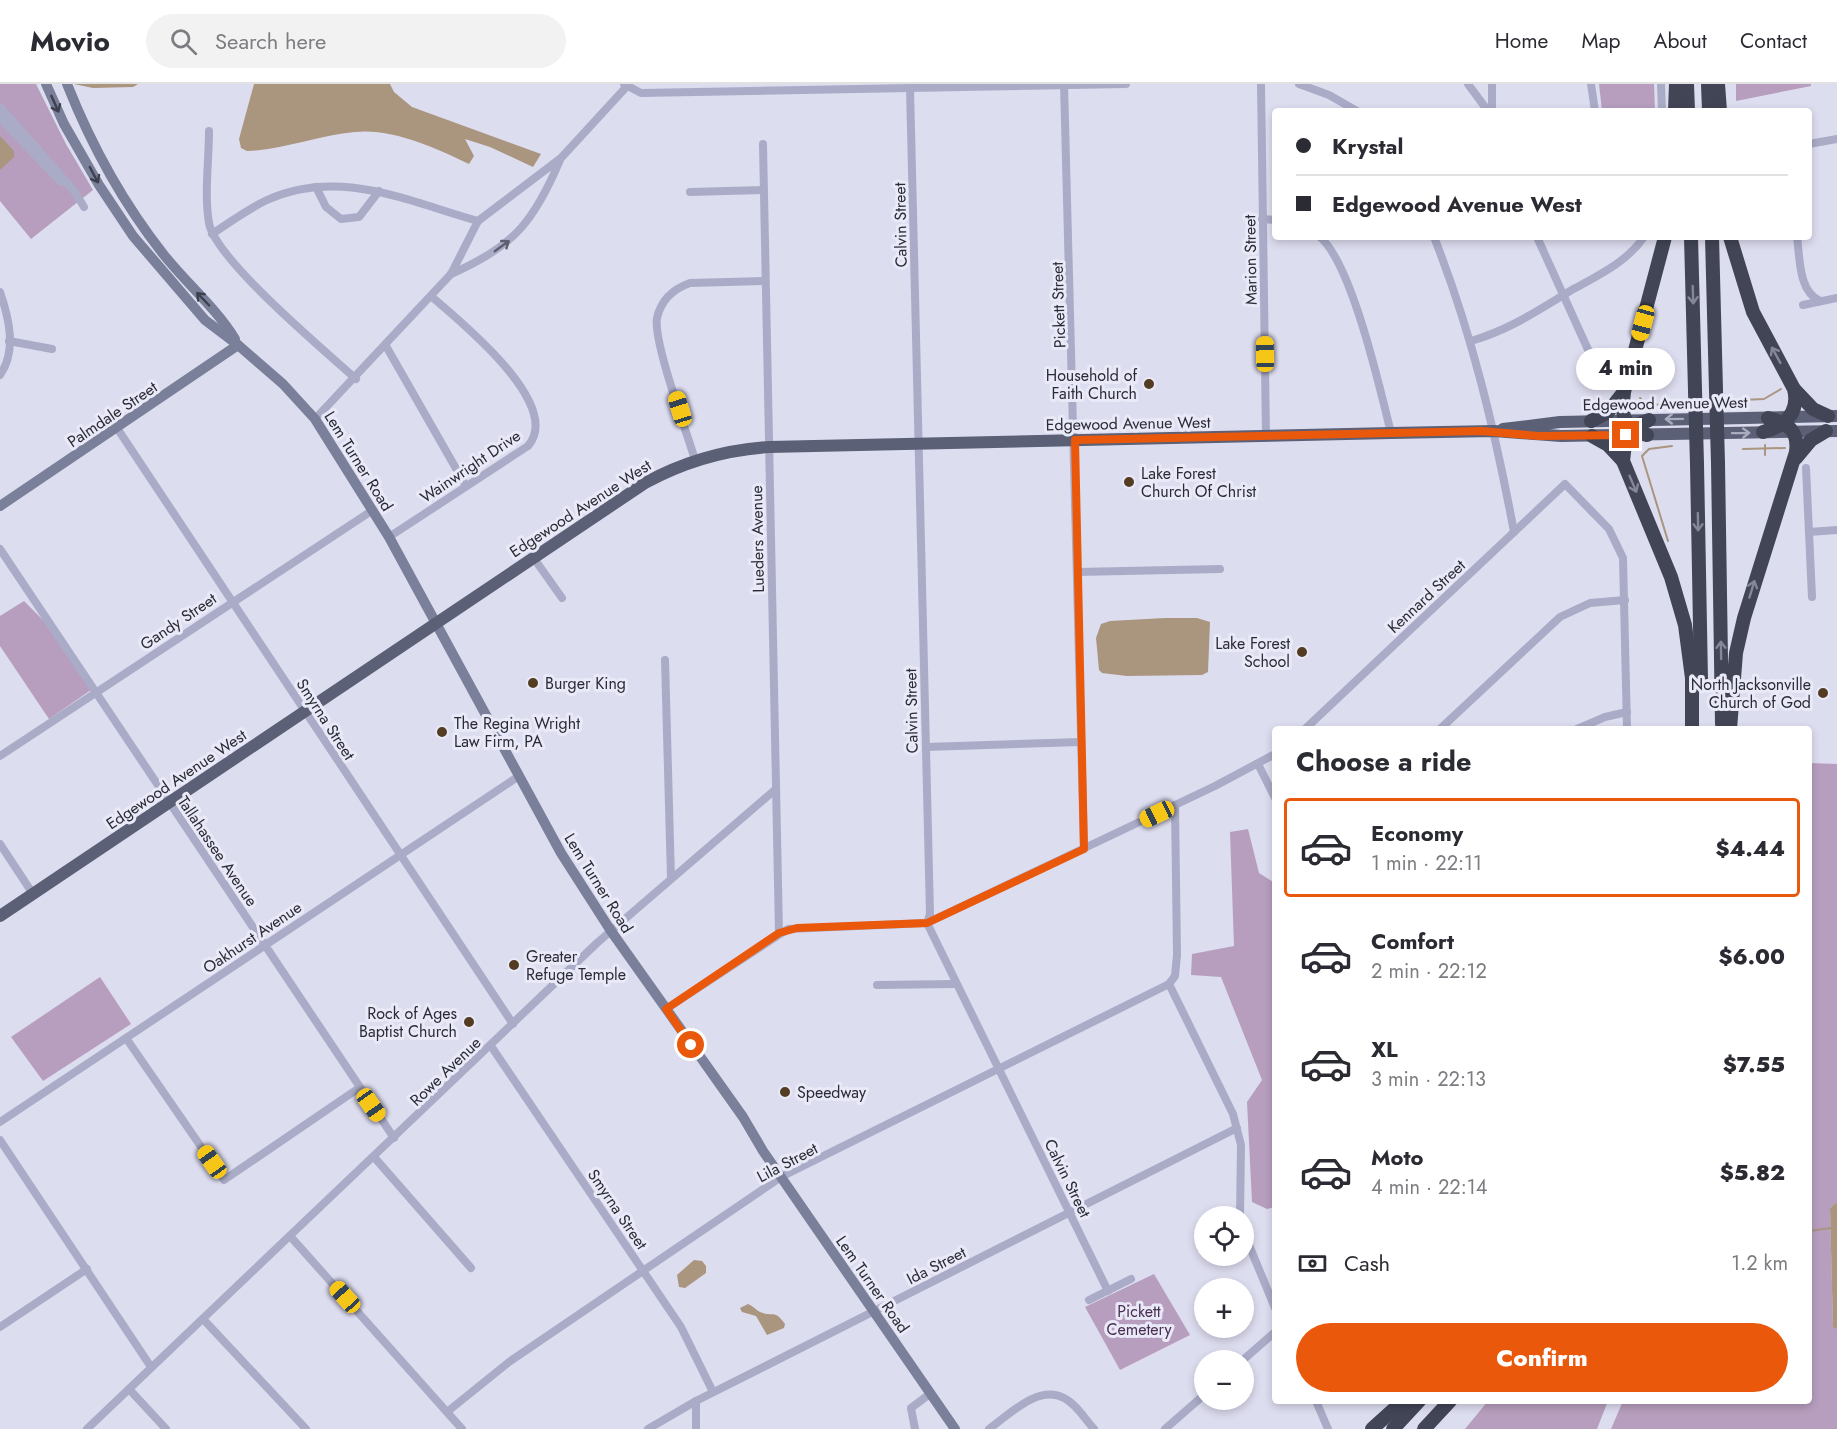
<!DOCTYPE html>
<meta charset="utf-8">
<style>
:root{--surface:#fff;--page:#f2f2f3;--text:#2b2b33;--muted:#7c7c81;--line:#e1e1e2;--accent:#ea580c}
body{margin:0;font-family:Jost,sans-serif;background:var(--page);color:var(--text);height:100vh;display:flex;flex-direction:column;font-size:22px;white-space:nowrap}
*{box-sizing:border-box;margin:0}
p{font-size:20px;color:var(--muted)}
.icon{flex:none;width:33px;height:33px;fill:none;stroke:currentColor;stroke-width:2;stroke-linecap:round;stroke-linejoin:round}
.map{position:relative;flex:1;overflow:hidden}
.details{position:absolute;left:1272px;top:642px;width:540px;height:678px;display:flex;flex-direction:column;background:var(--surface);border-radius:6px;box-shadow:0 3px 9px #0003}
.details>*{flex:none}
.top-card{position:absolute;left:1272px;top:24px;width:540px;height:132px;border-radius:6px;box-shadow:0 3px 9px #0003;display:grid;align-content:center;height:132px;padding:0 24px;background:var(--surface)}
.buttons{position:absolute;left:1194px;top:1122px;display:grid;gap:12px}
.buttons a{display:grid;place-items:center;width:60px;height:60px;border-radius:50%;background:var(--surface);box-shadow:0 3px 9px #0003;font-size:30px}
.end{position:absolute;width:27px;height:27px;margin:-14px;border:8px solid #ea580c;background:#fff;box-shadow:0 0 0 3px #fff}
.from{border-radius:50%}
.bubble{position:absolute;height:42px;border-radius:21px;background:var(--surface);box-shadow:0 3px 9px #0003;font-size:20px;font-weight:800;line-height:42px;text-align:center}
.car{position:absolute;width:18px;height:36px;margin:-18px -9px;border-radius:8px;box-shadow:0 0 4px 2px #0007;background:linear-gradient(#f5c518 24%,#345 0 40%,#f5c518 0 76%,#345 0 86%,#f5c518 0)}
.top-card b{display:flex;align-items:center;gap:21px;height:57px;font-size:22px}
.top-card b+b{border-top:2px solid var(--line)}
.top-card i{width:15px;height:15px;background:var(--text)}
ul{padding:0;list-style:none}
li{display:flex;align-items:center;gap:18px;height:99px;margin:0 12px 9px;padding:0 12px;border:3px solid transparent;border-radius:6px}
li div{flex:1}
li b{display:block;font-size:22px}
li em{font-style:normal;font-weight:800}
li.current{border-color:var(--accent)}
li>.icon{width:54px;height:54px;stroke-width:1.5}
h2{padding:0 24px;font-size:27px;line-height:72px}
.pay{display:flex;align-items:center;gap:15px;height:66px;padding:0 24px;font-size:22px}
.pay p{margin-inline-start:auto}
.button{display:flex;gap:12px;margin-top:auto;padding:12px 24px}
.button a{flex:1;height:69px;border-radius:36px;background:var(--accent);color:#fff;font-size:24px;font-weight:800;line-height:69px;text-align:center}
header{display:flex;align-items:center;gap:36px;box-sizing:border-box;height:84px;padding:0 30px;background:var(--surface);border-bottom:2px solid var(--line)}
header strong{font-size:28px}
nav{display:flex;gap:33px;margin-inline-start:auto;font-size:21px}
.search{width:420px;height:54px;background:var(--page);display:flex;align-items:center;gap:15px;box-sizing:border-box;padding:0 21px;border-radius:33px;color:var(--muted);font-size:22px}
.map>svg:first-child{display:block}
</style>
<header>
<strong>Movio</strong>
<div class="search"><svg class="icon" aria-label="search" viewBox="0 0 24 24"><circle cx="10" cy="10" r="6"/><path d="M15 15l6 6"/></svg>Search here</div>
<nav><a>Home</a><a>Map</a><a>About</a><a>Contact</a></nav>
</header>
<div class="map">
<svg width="1837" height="1345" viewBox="0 0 1837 1345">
<rect width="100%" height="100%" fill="#ddddf0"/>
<g fill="#b79ebe">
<polygon points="0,0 36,0 66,60 93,106 31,155 0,117"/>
<polygon points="1599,0 1654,0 1655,27 1602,27"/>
<polygon points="1736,0 1811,0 1811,2 1736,17"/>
<polygon points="24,517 46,539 91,606 49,635 0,562 0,532"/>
<polygon points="1809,679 1837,680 1837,1118 1830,1124 1833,1242 1837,1245 1837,1345 1611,1345 1623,1317 1809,1317"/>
<polygon points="1248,745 1259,789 1275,799 1275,1123 1267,1125 1252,1118 1247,1018 1262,996 1221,893 1191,891 1192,870 1234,862 1230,748"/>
<polygon points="100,893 131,940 43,997 11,953"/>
<polygon points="1154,1190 1190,1251 1120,1286 1085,1223"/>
<polygon points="1488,1317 1608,1317 1597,1345 1465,1345"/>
</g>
<g fill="#aa957e">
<polygon points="74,0 138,0 133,3 93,4"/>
<path d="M 254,0 L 390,0 L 394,8 L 412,23 L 541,70 L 533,83 L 490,63 L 465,55 L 474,72 L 469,80 C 436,64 392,44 355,48 C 319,51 283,66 247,67 L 241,64 L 239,55 Z"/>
<polygon points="0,52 14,67 14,73 0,86"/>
<polygon points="1165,534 1197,534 1210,538 1208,588 1202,591 1127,592 1102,589 1099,586 1096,554 1101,540 1110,537"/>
<polygon points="1837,1118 1837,1245 1833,1243 1830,1124"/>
<polygon points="694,1176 702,1177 706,1182 706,1189 685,1204 679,1203 677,1191"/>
<path d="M 748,1220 C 753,1222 756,1226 760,1228 C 773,1234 774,1224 785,1240 L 784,1244 L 767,1251 L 756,1232 L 742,1228 L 740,1224 Z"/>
</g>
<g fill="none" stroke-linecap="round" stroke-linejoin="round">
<g stroke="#aa957e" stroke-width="2">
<polyline points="1640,314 1645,320 1664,321"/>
<polyline points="1742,316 1764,315 1781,305"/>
<polyline points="1765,361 1765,371"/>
<polyline points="1743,365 1785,364"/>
<polyline points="1668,457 1642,372 1649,365 1672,362"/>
<polyline points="1809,1147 1831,1144"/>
</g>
<g stroke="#aaacc7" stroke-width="8">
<polyline points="624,0 641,9 1126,0"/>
<polyline points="1064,0 1084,765"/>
<polyline points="1261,0 1266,352"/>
<polyline points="1299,0 1329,11 1357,27"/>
<polyline points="1468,0 1488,27"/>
<polyline points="1492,0 1492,27"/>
<polyline points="1591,0 1595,27"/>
<polyline points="1661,0 1662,27"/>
<polyline points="910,4 930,830 927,839 1108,1207"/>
<polyline points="0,23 75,108 84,123"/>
<polyline points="0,34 61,98"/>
<path d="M 209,47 C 209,76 204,110 209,139 C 215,175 324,266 356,295"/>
<polyline points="763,60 779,849"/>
<polyline points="1809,60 1837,55"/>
<polyline points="316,103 326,123 341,135 359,133 379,107"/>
<polyline points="690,108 763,106"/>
<polyline points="1262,135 1275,136"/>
<path d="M 212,150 C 230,138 248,125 267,116 C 339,83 409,118 478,137"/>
<path d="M 1320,153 C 1352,180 1380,305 1391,349"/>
<path d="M 1434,153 C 1472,249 1495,347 1514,448"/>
<polyline points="1537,153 1600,292"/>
<path d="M 1797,153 C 1800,173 1798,207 1820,217"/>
<path d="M 451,190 C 513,163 534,138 560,76"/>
<path d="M 0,208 C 9,234 17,267 0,291"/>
<polyline points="1803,221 1837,214"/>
<polyline points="9,257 52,265"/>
<path d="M 1471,257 C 1509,246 1537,227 1570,207 C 1597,192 1626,179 1644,153"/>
<polyline points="386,262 466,402"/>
<polyline points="315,335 451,190 478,137 561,74 629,0"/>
<polyline points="117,344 513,940"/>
<path d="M 695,376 C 687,348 653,258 657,234 C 661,216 673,205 690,199 L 765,197"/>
<polyline points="1806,384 1812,513"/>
<polyline points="1809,448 1837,446"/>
<path d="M 389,453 L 528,362 C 564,321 461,238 432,213"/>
<polyline points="0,465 394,1054"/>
<polyline points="533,473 562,514"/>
<polyline points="1077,488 1220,485"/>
<polyline points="665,576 671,794"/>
<polyline points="1305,645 1565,400 1609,445 1623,474 1627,645"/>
<polyline points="1440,645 1560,533 1590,519 1625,516"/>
<polyline points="1577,645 1605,633 1627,628"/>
<polyline points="926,663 1081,658"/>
<polyline points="0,672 373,426"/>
<polyline points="1258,680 1275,714"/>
<polyline points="0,760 33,810"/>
<polyline points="1169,900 1233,1030 1241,1061 1240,1132"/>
<polyline points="877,901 955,900"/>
<polyline points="666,925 788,845 927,839 1215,702 1275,670"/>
<polyline points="126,954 224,1096 359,1004"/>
<polyline points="491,962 681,1243 713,1308"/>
<polyline points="0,1038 519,692"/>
<polyline points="0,1056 151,1283"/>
<polyline points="374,1073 471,1184"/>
<polyline points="1244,1149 1275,1224"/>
<polyline points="290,1152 462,1345"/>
<polyline points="1089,1216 1131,1195"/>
<polyline points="203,1235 306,1345"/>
<polyline points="0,1243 87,1185"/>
<polyline points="1243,1276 1275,1248"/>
<polyline points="129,1305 166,1345"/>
<polyline points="696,1317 696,1345"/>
<polyline points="1316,1317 1328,1345"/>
<polyline points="447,1328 509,1278 781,1093 1169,900 1175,892 1177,871 1175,721"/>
<polyline points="87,1345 597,859 776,705"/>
<polyline points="648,1345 696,1317 1237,1044"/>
<polyline points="915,1345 911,1324 931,1309"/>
<path d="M 989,1345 C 1009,1331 1038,1300 1064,1314 C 1076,1320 1085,1335 1094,1345"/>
<polyline points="1165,1345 1204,1311"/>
</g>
<g stroke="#7b809a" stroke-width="10">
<polyline points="46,0 64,40 99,101 133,152 205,236 238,261 283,300 315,335 389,453 561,769 611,847 743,1033 763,1067 955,1345"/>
<path d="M 67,0 C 92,63 122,118 164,171 C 187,200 216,224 235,255"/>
<polyline points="0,422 238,261"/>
</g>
<g stroke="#5b6076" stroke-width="12">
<polyline points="1503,345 1560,338 1837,332"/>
<path d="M 0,832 L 645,399 C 685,377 724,366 769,363 L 1391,349 L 1494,347 L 1561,352 L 1837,347"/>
</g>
<g stroke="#414555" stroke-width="14">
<polyline points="1687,0 1688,27"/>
<polyline points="1708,0 1709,27"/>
<polyline points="1718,0 1720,27"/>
<polyline points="1675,27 1676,0"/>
<polyline points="1691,153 1695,306"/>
<polyline points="1712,153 1716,306"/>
<path d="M 1730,153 L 1753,228 L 1794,305 C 1800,329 1785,342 1763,348"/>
<polyline points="1795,306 1813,325 1828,332"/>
<polyline points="1649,336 1637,341 1626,351 1623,377 1671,493 1685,541 1692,594 1692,645"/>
<polyline points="1591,337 1608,328 1623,309"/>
<path d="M 1647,351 C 1622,343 1621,331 1624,308 L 1665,153"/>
<polyline points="1592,352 1608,361 1623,377"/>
<polyline points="1796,374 1811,356 1826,347"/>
<polyline points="1718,379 1722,640"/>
<polyline points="1697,380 1701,596"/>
<path d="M 1730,645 L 1736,569 L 1744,534 L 1796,368 C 1799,346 1787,339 1768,334"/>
<polyline points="1372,1345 1403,1317"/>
<polyline points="1393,1345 1419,1317"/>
<polyline points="1424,1345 1450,1317"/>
</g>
<g stroke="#414555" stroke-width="14">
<polyline points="1695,306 1697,380"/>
<polyline points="1716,306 1718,379"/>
</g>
</g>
<defs><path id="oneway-shaft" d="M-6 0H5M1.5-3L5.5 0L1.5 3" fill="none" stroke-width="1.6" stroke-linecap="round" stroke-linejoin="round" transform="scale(1.5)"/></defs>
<g stroke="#3e404e">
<use href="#oneway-shaft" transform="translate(55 20) rotate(66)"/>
<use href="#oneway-shaft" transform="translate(94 91) rotate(62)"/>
<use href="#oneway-shaft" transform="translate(203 215) rotate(-134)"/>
</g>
<use stroke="#5d5f6f" href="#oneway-shaft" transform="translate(502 162) rotate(-36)"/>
<g stroke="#848796">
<use href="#oneway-shaft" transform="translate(1693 211) rotate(88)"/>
<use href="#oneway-shaft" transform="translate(1776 271) rotate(-119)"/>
<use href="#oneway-shaft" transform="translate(1633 400) rotate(67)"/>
<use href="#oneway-shaft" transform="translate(1698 438) rotate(89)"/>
<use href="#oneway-shaft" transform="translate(1752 505) rotate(-73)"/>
<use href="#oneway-shaft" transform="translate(1721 566) rotate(-91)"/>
</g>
<g stroke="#a9abbe">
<use href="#oneway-shaft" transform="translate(1674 335) rotate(179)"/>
<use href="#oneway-shaft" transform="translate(1741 349) rotate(-1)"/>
</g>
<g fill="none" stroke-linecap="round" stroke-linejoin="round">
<polyline stroke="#ea580c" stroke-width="8" points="691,961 666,925 779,849 797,844 927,839 1084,765 1075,356 1481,347 1539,352 1626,351"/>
</g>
<g fill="#533c22" stroke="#e9e9f8" stroke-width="2">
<circle cx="1149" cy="300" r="6"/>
<circle cx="1129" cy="398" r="6"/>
<circle cx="1302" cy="568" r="6"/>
<circle cx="533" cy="599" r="6"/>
<circle cx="1823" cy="609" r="6"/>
<circle cx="442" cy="648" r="6"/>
<circle cx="514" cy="881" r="6"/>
<circle cx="469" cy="938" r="6"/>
<circle cx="785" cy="1008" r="6"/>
</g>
<g text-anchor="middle" stroke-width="6" stroke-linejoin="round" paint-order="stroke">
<g font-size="16" fill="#292b35" stroke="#e9e9f8">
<text transform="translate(900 141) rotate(-91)" y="6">Calvin Street</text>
<text transform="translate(1250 176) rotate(-91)" y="6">Marion Street</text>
<text transform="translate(1058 221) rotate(-92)" y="6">Pickett Street</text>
<text transform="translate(1665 319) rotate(-1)" y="6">Edgewood Avenue West</text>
<text transform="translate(112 330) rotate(-34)" y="6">Palmdale Street</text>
<text transform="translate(1128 339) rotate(-1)" y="6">Edgewood Avenue West</text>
<text transform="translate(359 377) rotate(58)" y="6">Lem Turner Road</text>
<text transform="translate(470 382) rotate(-34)" y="6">Wainwright Drive</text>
<text transform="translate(580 424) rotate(-33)" y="6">Edgewood Avenue West</text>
<text transform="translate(757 455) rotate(-91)" y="6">Lueders Avenue</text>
<text transform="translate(1426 512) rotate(-43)" y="6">Kennard Street</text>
<text transform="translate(178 537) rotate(-34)" y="6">Gandy Street</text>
<text transform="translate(911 627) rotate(-91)" y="6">Calvin Street</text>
<text transform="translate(326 635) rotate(57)" y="6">Smyrna Street</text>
<text transform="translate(176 695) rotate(-34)" y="6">Edgewood Avenue West</text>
<text transform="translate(218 767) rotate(56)" y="6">Tallahassee Avenue</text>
<text transform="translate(599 799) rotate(58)" y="6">Lem Turner Road</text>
<text transform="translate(252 853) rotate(-34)" y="6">Oakhurst Avenue</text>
<text transform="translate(445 987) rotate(-44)" y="6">Rowe Avenue</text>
<text transform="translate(787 1078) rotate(-28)" y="6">Lila Street</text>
<text transform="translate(1068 1094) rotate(64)" y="6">Calvin Street</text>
<text transform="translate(618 1125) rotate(56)" y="6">Smyrna Street</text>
<text transform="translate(936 1181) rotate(-27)" y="6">Ida Street</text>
<text transform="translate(873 1200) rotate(55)" y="6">Lem Turner Road</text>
</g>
<g font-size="16" fill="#292b35" stroke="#e9e9f8" text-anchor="start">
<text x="1137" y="297" text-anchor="end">Household of<tspan x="1137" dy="18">Faith Church</tspan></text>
<text x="1141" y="395">Lake Forest<tspan x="1141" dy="18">Church Of Christ</tspan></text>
<text x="1290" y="565" text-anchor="end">Lake Forest<tspan x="1290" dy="18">School</tspan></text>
<text x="545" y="605">Burger King</text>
<text x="1811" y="606" text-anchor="end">North Jacksonville<tspan x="1811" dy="18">Church of God</tspan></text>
<text x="454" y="645">The Regina Wright<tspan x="454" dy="18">Law Firm, PA</tspan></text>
<text x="526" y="878">Greater<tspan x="526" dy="18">Refuge Temple</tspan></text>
<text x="457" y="935" text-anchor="end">Rock of Ages<tspan x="457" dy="18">Baptist Church</tspan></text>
<text x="797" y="1014">Speedway</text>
</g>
<g font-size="16" fill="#4b2f51" stroke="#e9e9f8">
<text x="1139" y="1233">Pickett<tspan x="1139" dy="18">Cemetery</tspan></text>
</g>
</g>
</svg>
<div class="buttons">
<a><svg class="icon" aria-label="locate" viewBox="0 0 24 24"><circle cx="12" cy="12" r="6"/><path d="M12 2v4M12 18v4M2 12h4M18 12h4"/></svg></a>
<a>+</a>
<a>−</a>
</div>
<i class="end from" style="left:691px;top:961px"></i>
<i class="end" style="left:1626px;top:351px"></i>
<div class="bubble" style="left:1576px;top:264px;width:99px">4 min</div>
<i class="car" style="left:1643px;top:239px;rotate:195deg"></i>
<i class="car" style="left:1265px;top:270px;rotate:359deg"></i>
<i class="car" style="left:680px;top:325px;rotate:343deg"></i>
<i class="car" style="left:1157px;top:730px;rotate:245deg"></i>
<i class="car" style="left:371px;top:1021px;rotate:145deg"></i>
<i class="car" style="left:212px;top:1078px;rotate:325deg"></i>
<i class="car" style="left:345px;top:1213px;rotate:318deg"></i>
<div class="top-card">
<b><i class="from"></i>Krystal</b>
<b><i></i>Edgewood Avenue West</b>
</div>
<section class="details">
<h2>Choose a ride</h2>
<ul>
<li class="current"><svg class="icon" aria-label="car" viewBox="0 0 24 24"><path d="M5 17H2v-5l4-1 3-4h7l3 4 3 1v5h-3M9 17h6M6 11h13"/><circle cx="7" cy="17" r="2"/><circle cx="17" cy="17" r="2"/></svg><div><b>Economy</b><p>1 min · 22:11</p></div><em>$4.44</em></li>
<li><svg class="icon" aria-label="car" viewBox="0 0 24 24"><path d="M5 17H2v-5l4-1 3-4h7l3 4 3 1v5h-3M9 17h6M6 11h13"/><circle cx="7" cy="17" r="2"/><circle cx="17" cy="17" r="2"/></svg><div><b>Comfort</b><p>2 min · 22:12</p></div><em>$6.00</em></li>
<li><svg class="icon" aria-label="car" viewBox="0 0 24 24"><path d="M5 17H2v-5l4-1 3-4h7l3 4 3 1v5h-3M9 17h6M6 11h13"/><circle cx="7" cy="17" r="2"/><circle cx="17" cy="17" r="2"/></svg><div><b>XL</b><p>3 min · 22:13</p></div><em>$7.55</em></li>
<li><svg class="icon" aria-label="car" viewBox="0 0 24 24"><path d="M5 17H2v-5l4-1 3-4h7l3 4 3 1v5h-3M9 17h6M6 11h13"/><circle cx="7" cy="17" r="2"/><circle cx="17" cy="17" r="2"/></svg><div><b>Moto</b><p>4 min · 22:14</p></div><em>$5.82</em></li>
</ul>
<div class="pay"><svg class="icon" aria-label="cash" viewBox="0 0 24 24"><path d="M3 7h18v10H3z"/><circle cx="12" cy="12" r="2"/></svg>Cash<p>1.2 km</p></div>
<div class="button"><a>Confirm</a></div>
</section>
</div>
